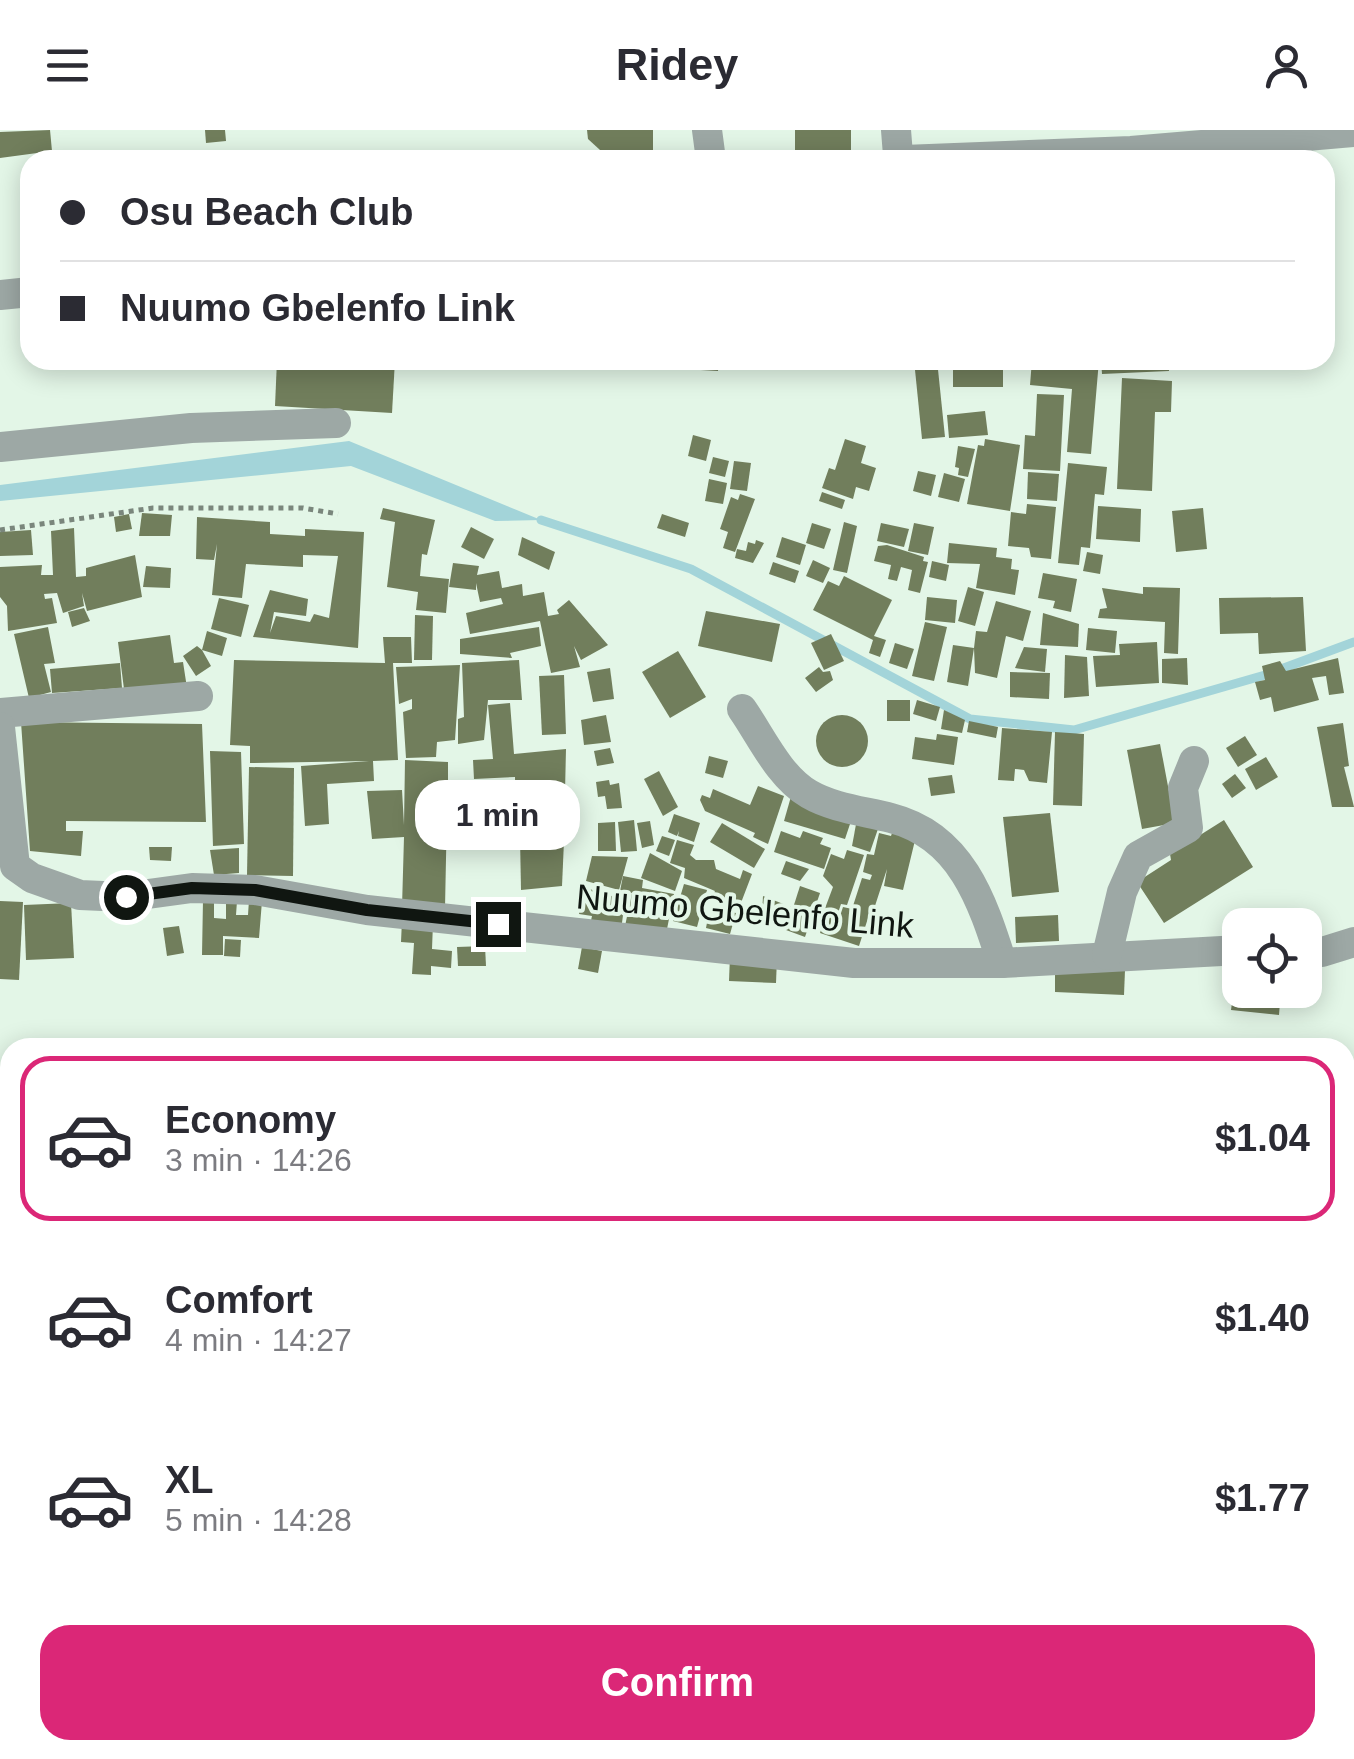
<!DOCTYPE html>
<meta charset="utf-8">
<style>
:root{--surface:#fff;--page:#f7f7f7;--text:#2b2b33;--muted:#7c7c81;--line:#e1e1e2;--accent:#db2777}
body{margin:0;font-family:Helvetica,sans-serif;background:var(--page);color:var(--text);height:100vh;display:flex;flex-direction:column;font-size:38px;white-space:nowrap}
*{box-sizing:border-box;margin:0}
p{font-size:32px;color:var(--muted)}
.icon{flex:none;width:55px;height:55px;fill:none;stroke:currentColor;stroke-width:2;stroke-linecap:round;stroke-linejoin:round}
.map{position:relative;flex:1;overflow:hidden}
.side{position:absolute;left:0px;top:908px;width:1355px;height:722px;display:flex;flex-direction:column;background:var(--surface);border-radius:30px 30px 0 0;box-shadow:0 5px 25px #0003}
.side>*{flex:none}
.top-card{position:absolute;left:20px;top:20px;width:1315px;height:220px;border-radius:30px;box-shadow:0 5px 25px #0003;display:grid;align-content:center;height:220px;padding:0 40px;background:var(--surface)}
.fabs{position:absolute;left:1222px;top:778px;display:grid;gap:20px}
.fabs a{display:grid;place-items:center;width:100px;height:100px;border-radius:20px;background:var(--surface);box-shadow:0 5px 25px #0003;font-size:50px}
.end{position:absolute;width:45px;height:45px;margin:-22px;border:12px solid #101611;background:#fff;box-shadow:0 0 0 5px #fff}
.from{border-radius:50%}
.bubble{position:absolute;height:70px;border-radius:30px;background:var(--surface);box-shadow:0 5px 25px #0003;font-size:32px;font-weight:600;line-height:70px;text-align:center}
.top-card b{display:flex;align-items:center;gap:35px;height:95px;font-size:38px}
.top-card b+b{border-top:2px solid var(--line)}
.top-card i{width:25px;height:25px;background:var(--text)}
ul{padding:18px 0 0;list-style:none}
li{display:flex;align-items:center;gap:30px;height:165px;margin:0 20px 15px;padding:0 20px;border:5px solid transparent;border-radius:30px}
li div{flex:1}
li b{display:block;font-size:38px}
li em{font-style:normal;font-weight:600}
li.current{border-color:var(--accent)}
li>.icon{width:90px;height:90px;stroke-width:1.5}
.action{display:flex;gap:20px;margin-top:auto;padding:20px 40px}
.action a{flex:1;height:115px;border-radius:30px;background:var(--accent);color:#fff;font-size:40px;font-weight:600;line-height:115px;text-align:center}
header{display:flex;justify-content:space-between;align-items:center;height:130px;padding:0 40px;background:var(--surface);font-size:45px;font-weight:600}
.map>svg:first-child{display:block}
</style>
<header><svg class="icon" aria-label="menu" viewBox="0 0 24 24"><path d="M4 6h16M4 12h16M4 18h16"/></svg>Ridey<svg class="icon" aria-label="person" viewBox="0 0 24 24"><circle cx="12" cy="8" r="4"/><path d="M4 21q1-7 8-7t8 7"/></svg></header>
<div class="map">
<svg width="1354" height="1629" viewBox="0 0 1354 1629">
<rect width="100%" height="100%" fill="#e3f6e7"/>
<g fill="#a3d4d9">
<polygon points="349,311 541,390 495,391 351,336 0,371 0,355"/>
<polygon points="10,1042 10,1620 1345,1620 1345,1064 1354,1065 1354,1629 0,1629 0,1045"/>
</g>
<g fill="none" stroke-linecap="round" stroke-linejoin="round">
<polyline stroke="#a3d4d9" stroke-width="9" points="541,390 691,439 970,589 1074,600 1265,545 1354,512"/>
</g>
<g fill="#717e5c">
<polygon points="50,0 52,21 0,28 0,2"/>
<polygon points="205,0 225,0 226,11 206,13"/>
<polygon points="587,0 653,0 653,20 600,20 588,9"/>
<rect x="795" y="0" width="56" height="30"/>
<polygon points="186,21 187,30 154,30 153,24"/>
<polygon points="277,230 395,230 392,283 275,276"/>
<polygon points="667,230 719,230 718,241 666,238"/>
<polygon points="914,230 937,230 945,307 922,309"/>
<rect x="953" y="230" width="50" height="27"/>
<polygon points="1032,230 1099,230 1091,324 1067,322 1072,259 1030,255"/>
<polygon points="1101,230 1168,230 1169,241 1102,244"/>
<polygon points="1122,248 1172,251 1171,282 1155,282 1152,361 1117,359"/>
<polygon points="1037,264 1064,265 1060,341 1023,339 1025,305 1035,306"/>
<polygon points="985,281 988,305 949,308 947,285"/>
<polygon points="693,305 711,310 706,331 688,326"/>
<polygon points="845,309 866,316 861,333 876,338 869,361 856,357 853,369 822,358 829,338 835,340"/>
<polygon points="985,309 1020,315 1010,381 967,374 978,315 984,316"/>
<polygon points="958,316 975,319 968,347 958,345 959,338 955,337"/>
<polygon points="713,327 729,331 725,347 709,343"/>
<polygon points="734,331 751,333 747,361 730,359"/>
<polygon points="1068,333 1107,337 1104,365 1095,364 1090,418 1081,417 1079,435 1058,433"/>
<polygon points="918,341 936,345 931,366 913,361"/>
<polygon points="1028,342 1059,344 1057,371 1027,369"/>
<polygon points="944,343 965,349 959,372 938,367"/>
<polygon points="709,349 727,353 723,374 705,371"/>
<polygon points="822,362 845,370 842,379 819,371"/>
<polygon points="740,364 755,369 735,422 723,418 728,402 720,399 731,367 738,370"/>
<polygon points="1027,374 1056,377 1051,429 1031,427 1029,418 1008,416 1011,382 1026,384"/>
<polygon points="1098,376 1141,379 1140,412 1096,409"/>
<polygon points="383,378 435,390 427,425 422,424 420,446 449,449 446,483 416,480 418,462 387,457 395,392 380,389"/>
<polygon points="1203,378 1207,419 1176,422 1172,381"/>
<polygon points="142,383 172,385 170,406 139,406"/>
<polygon points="129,384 132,399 116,402 114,387"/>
<polygon points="662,384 689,393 685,407 657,398"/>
<polygon points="197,387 270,392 270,404 305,406 305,399 364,402 358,518 253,507 270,460 308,469 306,486 274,482 270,503 276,486 310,492 314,484 329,488 338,426 303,425 303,437 246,434 242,468 212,465 217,414 214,430 196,429"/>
<polygon points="844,392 857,396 847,443 833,440"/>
<polygon points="812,393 831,399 824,419 806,413"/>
<polygon points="881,393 909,399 904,417 877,411"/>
<polygon points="914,393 934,397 928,425 908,421"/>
<polygon points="471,397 494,409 484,429 461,417"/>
<polygon points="74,398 76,447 86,446 86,438 135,425 142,467 87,481 82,463 84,476 63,483 57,463 44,464 45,469 52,468 57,493 8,501 7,476 0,467 0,437 42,435 41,445 53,445 51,401"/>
<polygon points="31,400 33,425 0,426 0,402"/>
<polygon points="522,407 555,422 549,440 518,425"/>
<polygon points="782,407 806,415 800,435 776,427"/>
<polygon points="756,410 764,413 753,433 735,428 737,419 746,421 748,412 755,414"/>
<polygon points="949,413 997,418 996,427 1012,429 1011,439 1019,440 1015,465 976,458 980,434 947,433"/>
<polygon points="887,415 924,427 923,431 928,432 920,463 908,460 912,440 901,437 897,451 888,449 891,435 874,431 878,416"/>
<polygon points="1087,422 1103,425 1100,444 1083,441"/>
<polygon points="813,430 830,438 823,453 806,446"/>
<polygon points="932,431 949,435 946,451 929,447"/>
<polygon points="773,432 799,441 795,453 769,444"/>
<polygon points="453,433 479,436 477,445 499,441 502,458 522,454 523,466 544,462 548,486 559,484 557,480 569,470 608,515 581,530 574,516 580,537 551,543 540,491 470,504 466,483 503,474 501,468 480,472 476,453 476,460 449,457"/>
<polygon points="146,436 171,438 170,458 143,457"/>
<polygon points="1043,443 1077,449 1071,482 1053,478 1055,471 1038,468"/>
<polygon points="844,446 892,470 874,506 886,510 880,527 869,523 873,510 813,480 828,451 839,456"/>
<polygon points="968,457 984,462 975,496 958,491"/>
<polygon points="1143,457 1180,458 1178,524 1164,523 1165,492 1098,488 1100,479 1107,478 1102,458 1143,464"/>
<polygon points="927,467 957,470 955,493 925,490"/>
<polygon points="1303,467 1306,521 1259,524 1258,503 1220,504 1219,468"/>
<polygon points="219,468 249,475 241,507 211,499"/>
<polygon points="996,471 1031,481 1023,511 1006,506 997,548 975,543 974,518 976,501 987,502"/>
<polygon points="84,478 90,491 72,497 68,482"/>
<polygon points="706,481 780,494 772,532 698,516"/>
<polygon points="1043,483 1079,494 1078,517 1040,515"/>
<polygon points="415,485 433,486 432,530 414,530"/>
<polygon points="925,492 947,497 934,551 912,546"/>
<polygon points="48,497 55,533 44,534 51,562 29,568 14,504"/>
<polygon points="539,497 541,516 510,523 512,528 460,524 460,509"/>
<polygon points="1088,498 1117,501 1115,523 1086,520"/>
<polygon points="207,501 227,508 222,526 202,520 211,536 196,546 183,526 197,516 202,520"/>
<polygon points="831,504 844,531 824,540 811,513"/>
<polygon points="170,505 174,533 183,532 187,558 124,559 118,512"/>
<polygon points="383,507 411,507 412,533 393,533 398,630 373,631 374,651 327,654 329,694 305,696 301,636 369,631 250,633 250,616 230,615 234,530 385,533"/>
<polygon points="1157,512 1159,553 1096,557 1093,526 1120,525 1119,514"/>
<polygon points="895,513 914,519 907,539 889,533"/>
<polygon points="953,515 974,518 968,556 947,552"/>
<polygon points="1024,517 1047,519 1045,542 1015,538"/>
<polygon points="678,521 706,567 670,588 642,542"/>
<polygon points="1065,525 1087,527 1089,566 1064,568"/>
<polygon points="1187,528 1188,555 1162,553 1162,529"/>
<polygon points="1338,528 1344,563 1329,565 1326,546 1312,548 1319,570 1274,582 1271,567 1260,570 1255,552 1265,550 1262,536 1280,531 1286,541"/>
<polygon points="519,530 522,570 488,570 484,610 458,614 458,589 464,587 462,533"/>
<polygon points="120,533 122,558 52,563 50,539"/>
<polygon points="460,535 455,610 437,612 436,627 406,628 403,582 412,579 412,569 399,574 396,537"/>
<polygon points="819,537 823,542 830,541 833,550 816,562 805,548"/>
<polygon points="610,538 614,569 593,572 587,542"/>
<polygon points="1010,542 1050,543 1049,569 1010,567"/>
<polygon points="564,545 566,604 542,605 539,546"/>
<rect x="887" y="570" width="23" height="21"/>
<polygon points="917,570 940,577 936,591 913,584"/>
<polygon points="510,573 514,624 566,619 564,705 516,703 515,647 474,649 473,630 493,629 488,575"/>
<polygon points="944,580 965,590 962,603 941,599"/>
<circle cx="842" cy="611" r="26"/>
<polygon points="606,585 611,612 584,615 581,590"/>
<polygon points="969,591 998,597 996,608 967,602"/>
<polygon points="21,592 202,594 206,692 66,691 66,701 83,701 81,726 30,721"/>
<polygon points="1343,593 1349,636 1344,637 1354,677 1332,677 1317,597"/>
<polygon points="1002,598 1052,602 1047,653 1029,651 1024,640 1015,639 1014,651 998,650"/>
<polygon points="1055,602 1084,604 1082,676 1053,675"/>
<polygon points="937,604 958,607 954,635 912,629 915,607 936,610"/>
<polygon points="1245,606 1257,625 1238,637 1226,618"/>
<polygon points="1160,614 1175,693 1142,699 1127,620"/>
<polygon points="610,618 614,633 597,636 594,621"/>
<polygon points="210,621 241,622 244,714 213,716"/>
<polygon points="709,626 728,631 723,648 705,643"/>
<polygon points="1266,627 1278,647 1256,660 1245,639"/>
<polygon points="405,630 448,632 448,658 478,655 478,676 447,679 445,778 402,777 404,707 372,709 367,661 402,660 404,695"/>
<polygon points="249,637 294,638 293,746 247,745"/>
<polygon points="659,641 678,677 663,686 644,649"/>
<polygon points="1235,644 1246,658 1232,668 1222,654"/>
<polygon points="952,645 955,663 931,666 928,648"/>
<polygon points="609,650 610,655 619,653 622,678 607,679 605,666 598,667 596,652"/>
<polygon points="758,656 784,666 768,714 753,707 755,703 705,681 700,670 702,665 710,668 713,659 750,675"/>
<polygon points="792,663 851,691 845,709 784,691"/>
<polygon points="1050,683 1059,762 1012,767 1003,687"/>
<polygon points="674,684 700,693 694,712 678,706 679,701 677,706 668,702"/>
<polygon points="857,689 879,696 870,722 852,716"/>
<polygon points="634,690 637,721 621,722 618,692"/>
<polygon points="1224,690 1253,737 1164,793 1137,752 1171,730 1170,724"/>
<polygon points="650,691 654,715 642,718 637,693"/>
<polygon points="615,692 616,721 598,721 598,693"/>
<polygon points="722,693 765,719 754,738 710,712"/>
<polygon points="894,697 917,702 903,760 884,756 887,739 873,782 878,787 869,785 859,816 820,803 821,800 813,797 818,782 839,789 843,777 852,779 862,748 870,750 872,745 863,742 867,724 874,725 879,703 891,706"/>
<polygon points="781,701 800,708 803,701 823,708 820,714 831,718 824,739 774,722"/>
<polygon points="662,706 675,710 669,726 656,721"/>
<polygon points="520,708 564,711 562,756 521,760"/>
<polygon points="677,710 694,715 690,725 696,730 714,730 716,739 740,749 743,740 752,744 739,778 712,767 715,761 684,748 685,738 670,733"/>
<polygon points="149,717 172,717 171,731 150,730"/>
<polygon points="239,718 239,743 214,745 210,720"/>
<polygon points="847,720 864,725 847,775 841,774 837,786 824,781 833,757 823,746 831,724 844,729"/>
<polygon points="650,723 682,741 675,761 641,748"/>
<polygon points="592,726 628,727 619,760 586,751"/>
<polygon points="786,731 809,739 800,751 781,744"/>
<polygon points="623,746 643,750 642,758 674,764 666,804 625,796 632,763 620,761"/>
<polygon points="684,754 707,760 697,797 673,791"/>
<polygon points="800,756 820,763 805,807 786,800"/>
<polygon points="583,757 615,767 614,776 624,778 621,800 590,795 592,786 579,784"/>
<polygon points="763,766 791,777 784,794 762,785"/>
<polygon points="203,770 214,770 214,788 226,789 226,771 237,771 236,785 248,785 249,770 262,771 259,808 223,806 223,825 202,825"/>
<polygon points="0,771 23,772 19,850 0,849"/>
<polygon points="71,773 74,828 26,830 24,775"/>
<polygon points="710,777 736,783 730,804 706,798"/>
<polygon points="1058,785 1059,811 1016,813 1015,787"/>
<polygon points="402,790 433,793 432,819 452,821 451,838 431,836 431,845 412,844 414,813 401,812"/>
<polygon points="179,796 184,823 167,826 163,798"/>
<polygon points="225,809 241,810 240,827 224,826"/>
<polygon points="485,816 486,836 458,836 457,817"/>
<polygon points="582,817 602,821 598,843 578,839"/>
<polygon points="730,826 777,828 776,853 729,851"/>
<polygon points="1238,828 1240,860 1305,860 1304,875 1280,872 1279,885 1231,880"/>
<polygon points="1055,838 1125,840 1124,865 1055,862"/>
</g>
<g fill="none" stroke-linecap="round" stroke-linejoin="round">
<polyline stroke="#7a867c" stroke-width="5" stroke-dasharray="5 5" stroke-linecap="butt" points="0,400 153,378 303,378 338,384"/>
<g stroke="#9da8a5" stroke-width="30">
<polyline points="707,0 711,30"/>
<polyline points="896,0 898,25 904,30 1131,21 1354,2"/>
<polyline points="0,165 30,162"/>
<polyline points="0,317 191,298 336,293"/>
<path d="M 742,579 C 761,606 779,647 809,664 C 833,678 864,681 891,688 C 961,706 982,770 1002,833"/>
<polyline points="0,583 198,566"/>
<polyline points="0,597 15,736 32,748 80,765 126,767 192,758 255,760 367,780 854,833 1002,833 1240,820"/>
<polyline points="1305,821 1322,822 1354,812"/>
<polyline points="1107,825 1122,762 1138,726 1188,698 1183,658 1194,631"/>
</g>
</g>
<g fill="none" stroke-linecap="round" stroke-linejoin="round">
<polyline stroke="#101611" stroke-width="12" points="126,767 192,758 255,760 367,780 498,794"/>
</g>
<g text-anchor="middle" stroke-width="8" stroke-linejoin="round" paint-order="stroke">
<g font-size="35" fill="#101611" stroke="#e3f6e7">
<text transform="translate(745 781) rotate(5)" y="12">Nuumo Gbelenfo Link</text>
</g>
</g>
</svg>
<div class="fabs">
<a><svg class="icon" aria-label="locate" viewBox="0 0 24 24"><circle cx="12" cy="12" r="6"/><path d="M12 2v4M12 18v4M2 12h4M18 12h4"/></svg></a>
</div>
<i class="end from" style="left:126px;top:767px"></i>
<i class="end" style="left:498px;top:794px"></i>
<div class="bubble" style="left:415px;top:650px;width:165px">1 min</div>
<div class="top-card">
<b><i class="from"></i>Osu Beach Club</b>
<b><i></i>Nuumo Gbelenfo Link</b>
</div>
<section class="side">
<ul>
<li class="current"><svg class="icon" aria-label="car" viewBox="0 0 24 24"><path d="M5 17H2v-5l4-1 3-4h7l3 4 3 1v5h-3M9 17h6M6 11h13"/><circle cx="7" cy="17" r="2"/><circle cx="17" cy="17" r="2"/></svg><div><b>Economy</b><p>3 min · 14:26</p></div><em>$1.04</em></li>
<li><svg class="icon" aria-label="car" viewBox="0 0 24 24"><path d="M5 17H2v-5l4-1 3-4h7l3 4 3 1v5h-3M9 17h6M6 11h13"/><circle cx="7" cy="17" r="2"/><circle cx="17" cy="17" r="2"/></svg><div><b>Comfort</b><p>4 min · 14:27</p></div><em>$1.40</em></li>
<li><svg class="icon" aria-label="car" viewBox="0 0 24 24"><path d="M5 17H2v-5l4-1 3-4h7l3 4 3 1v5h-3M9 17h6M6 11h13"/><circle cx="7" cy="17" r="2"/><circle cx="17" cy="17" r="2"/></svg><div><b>XL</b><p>5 min · 14:28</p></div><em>$1.77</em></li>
</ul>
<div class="action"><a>Confirm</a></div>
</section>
</div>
